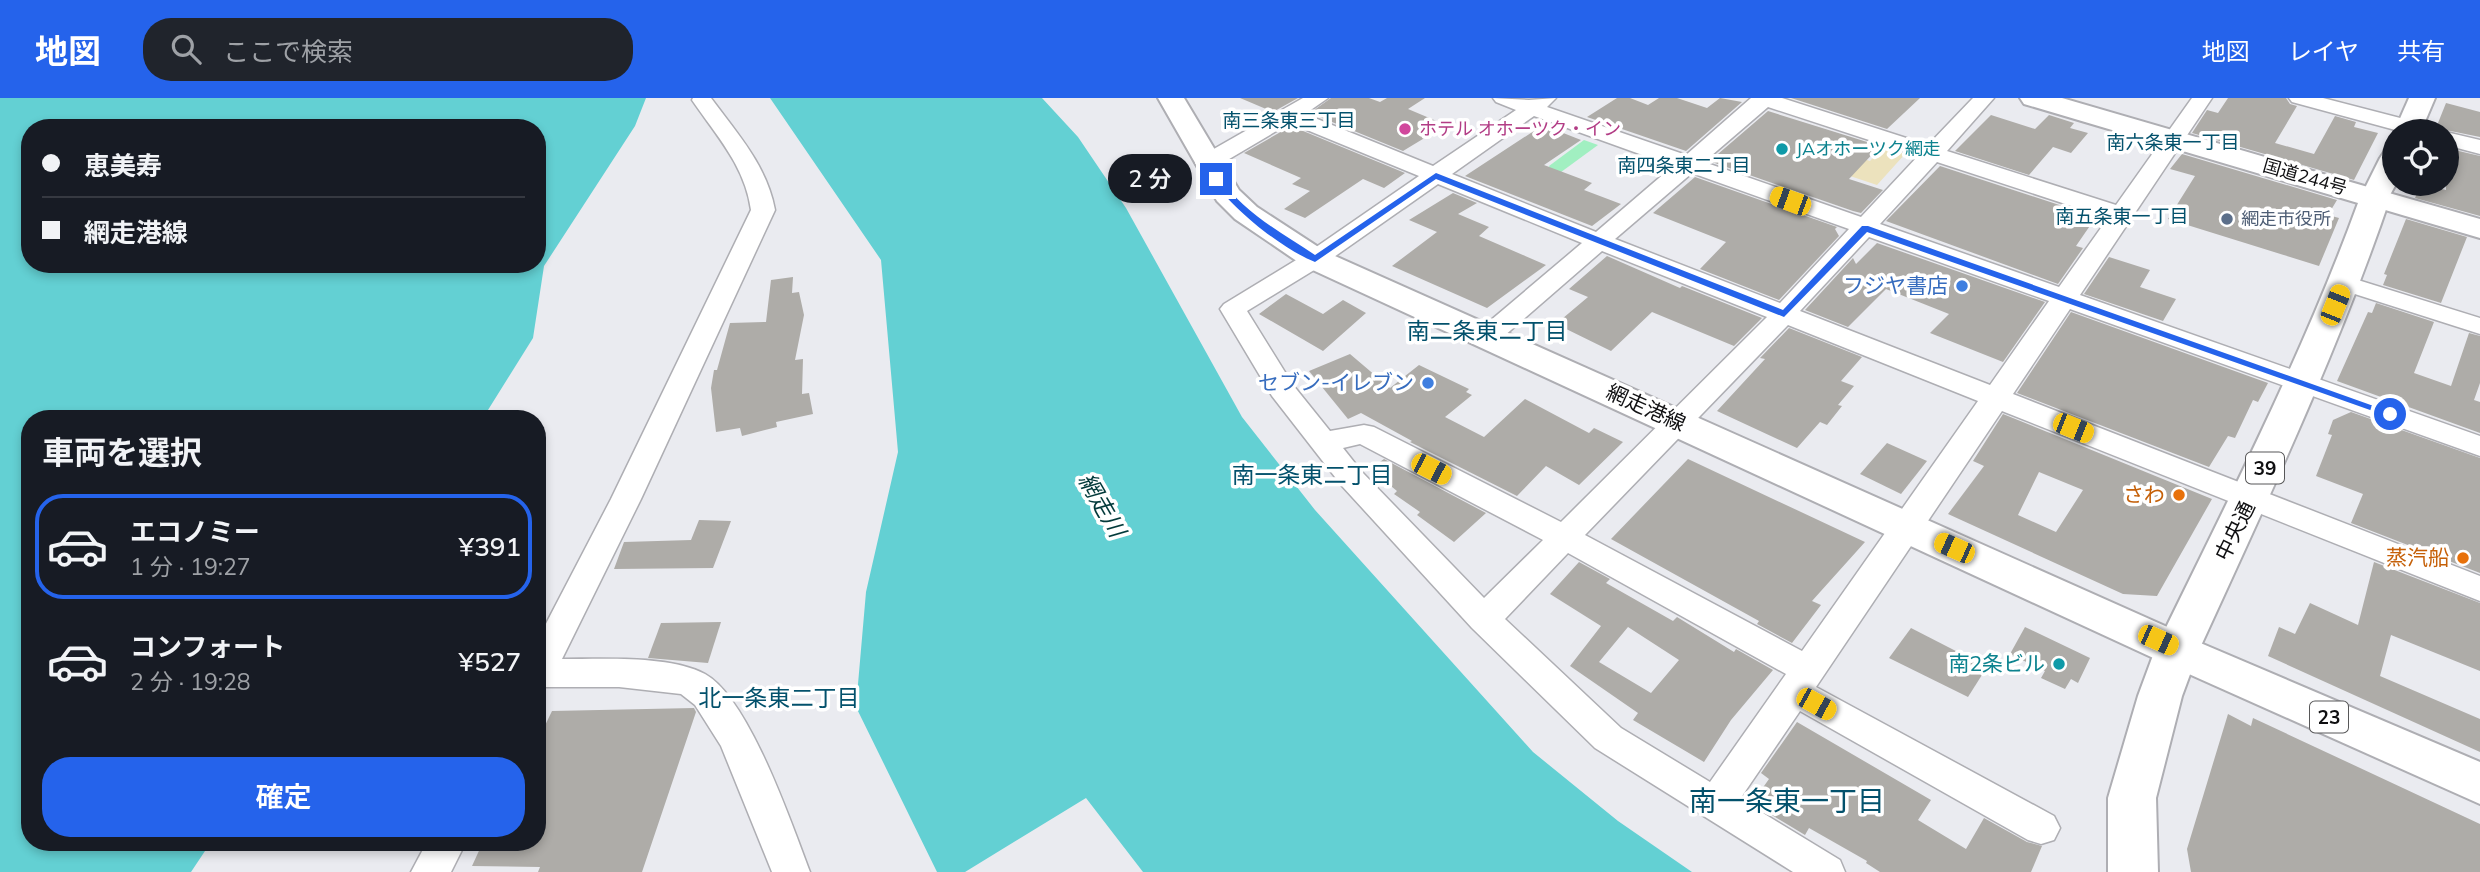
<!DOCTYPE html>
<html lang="ja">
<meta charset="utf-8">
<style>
:root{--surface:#171b24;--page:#20242c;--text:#f1f3f6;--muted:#9ea1a6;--line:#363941;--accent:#2563eb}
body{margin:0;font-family:Mulish,"Noto Sans JP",sans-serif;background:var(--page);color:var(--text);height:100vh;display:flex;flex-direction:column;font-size:26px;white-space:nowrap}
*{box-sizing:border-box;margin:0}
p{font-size:23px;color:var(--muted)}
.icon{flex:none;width:38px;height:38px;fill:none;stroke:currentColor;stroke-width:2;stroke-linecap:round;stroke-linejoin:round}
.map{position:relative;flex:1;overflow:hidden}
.panel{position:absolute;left:21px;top:312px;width:525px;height:441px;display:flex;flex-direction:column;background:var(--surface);border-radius:28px;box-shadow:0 4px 10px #0003}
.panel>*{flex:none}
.banner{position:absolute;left:21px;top:21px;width:525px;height:154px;border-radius:28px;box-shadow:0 4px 10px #0003;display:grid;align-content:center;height:154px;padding:0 21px;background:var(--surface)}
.buttons{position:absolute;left:2382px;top:21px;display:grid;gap:14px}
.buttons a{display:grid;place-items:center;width:77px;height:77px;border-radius:50%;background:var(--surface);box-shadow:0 4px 10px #0003;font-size:35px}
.end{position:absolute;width:32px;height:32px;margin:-16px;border:9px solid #2563eb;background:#fff;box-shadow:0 0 0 4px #fff}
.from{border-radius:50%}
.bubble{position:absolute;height:49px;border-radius:24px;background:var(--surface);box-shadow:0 4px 10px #0003;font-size:23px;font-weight:600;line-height:49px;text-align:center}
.car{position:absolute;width:21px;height:42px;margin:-21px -10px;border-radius:9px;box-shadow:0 0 5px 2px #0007;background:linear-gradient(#f5c518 24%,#345 0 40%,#f5c518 0 76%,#345 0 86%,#f5c518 0)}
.banner b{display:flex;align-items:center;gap:24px;height:66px;font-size:26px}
.banner b+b{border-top:2px solid var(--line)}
.banner i{width:18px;height:18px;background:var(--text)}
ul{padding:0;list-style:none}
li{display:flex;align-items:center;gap:21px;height:105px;margin:0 14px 10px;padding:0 7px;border:4px solid transparent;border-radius:28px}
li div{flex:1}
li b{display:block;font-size:26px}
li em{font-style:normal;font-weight:600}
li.current{border-color:var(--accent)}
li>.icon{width:63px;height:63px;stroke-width:1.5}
h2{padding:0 21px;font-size:32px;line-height:84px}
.action{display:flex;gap:14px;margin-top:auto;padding:14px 21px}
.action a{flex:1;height:80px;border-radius:28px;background:var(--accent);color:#fff;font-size:28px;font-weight:600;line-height:80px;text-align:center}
header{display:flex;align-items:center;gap:42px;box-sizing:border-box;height:98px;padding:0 35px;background:var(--accent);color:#fff}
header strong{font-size:33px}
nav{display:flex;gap:38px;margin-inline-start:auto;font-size:24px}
.search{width:490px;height:63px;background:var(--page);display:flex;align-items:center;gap:18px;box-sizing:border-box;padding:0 24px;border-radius:28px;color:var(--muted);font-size:26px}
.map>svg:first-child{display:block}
</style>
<header>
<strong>地図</strong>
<div class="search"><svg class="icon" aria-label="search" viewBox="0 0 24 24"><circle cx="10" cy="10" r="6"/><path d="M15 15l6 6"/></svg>ここで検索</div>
<nav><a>地図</a><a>レイヤ</a><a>共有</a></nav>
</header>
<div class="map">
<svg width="2480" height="774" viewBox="0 0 2480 774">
<rect width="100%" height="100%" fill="#eaebf0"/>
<polygon fill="#a1efc1" points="1584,42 1598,47 1557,77 1552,75 1549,68"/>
<polygon fill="#ece2bd" points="1883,49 1905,56 1877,87 1823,69 1839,53 1870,63"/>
<g fill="#63d0d3" fill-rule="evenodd">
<path d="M 0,0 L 646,0 L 635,28 L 544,168 L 533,240 L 483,320 L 30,320 L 30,744 L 211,744 L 191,774 L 0,774 ZM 30,30 L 537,30 L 537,166 L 30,166 Z"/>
<polygon points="770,0 1042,0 1078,39 1126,110 1242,319 1315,412 1533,654 1618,723 1692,774 1143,774 1086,700 965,774 937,774 856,609 866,494 898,354 881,162"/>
</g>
<g fill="#aeaca8" fill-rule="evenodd">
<polygon points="1240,0 1298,0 1273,14"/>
<polygon points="1331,0 1369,0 1380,4 1387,0 1425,0 1408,11 1446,27 1403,53 1310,15"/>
<polygon points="1617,0 1630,0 1648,7 1659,0 1677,0 1707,10 1720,0 1742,4 1686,53 1587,19"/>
<polygon points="1791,0 1920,0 1887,31"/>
<polygon points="2228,0 2286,0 2290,6 2297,8 2275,45 2314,56 2335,18 2356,24 2354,29 2378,35 2354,82 2192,35 2207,12 2218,15"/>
<polygon points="2446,5 2480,14 2480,39 2436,30"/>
<polygon points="1768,13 1880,48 1849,81 1883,92 1861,115 1853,113 1712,64 1711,62"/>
<polygon points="1991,17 2035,31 2049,17 2074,25 2070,30 2088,35 2071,55 2053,49 2029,77 1955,53"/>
<polygon points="1543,27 1581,42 1544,67 1592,85 1584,92 1621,106 1592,128 1465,78"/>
<polygon points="1291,28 1405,75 1384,90 1363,81 1305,120 1284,111 1310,93 1292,86 1301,80 1244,55"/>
<polygon points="2446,50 2480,58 2480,118 2415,100 2421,86 2446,92"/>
<polygon points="2182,56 2337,102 2328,117 2339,120 2319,168 2168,121 2195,78 2170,71"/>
<polygon points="1940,68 2096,119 2076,148 2083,150 2058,186 1886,123"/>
<polygon points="1695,79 1837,129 1835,131 1839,138 1779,202 1700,171 1726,144 1653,115"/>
<polygon points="1453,95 1477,105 1458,116 1489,129 1479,138 1546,167 1487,210 1392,168 1437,134 1409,122"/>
<polygon points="2406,121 2467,139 2441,205 2383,187 2387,177 2384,176"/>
<polygon points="1877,145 2045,204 2003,264 1930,235 1949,216 1886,191 1848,229 1805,212 1853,160 1856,166"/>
<polygon points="1607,158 1680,190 1682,188 1762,220 1734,248 1652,214 1611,253 1556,226 1588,199 1569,191"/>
<polygon points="2109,159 2150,172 2140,189 2176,201 2163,223 2084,196"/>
<polygon points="793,179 792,195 799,194 804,217 795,262 803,261 802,296 809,295 813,316 776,324 777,329 742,338 740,330 716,334 711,290 714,272 717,272 730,225 766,224 771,182"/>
<polygon points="1286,196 1323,216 1343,202 1366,215 1323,253 1259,216"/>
<polygon points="2376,205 2434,224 2414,275 2451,288 2469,235 2480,238 2480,285 2474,302 2480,304 2480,335 2337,283 2368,214 2372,215"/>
<polygon points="2071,214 2268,285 2258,304 2253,302 2235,340 2228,338 2209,369 2017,295"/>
<polygon points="1789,230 1862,259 1841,283 1854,288 1838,307 1842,308 1827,327 1820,324 1797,350 1717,313 1765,261 1760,260"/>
<polygon points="1350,256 1390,290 1419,267 1469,291 1466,294 1472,297 1445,319 1484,339 1525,301 1589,335 1594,330 1623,344 1579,387 1546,368 1517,398 1410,344 1412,343 1361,315 1348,321 1309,273"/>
<polygon points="2351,314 2480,360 2480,475 2351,425 2363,396 2316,378 2332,337 2328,336 2333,322"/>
<path d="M 2003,316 L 2212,401 L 2157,498 L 2123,496 L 1948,416 L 1984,368 L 1973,363 ZM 2039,374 L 2083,392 L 2056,434 L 2018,417 Z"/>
<polygon points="1887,345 1927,363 1901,396 1860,376"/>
<polygon points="1384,361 1486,415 1454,444 1417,417 1420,414 1394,396 1397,393 1370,371"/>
<polygon points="1688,361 1865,444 1812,503 1821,507 1792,545 1757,526 1759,523 1611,441"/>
<polygon points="699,422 731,423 713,470 614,471 624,444 691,442"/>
<path d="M 1579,464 L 1610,481 L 1606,485 L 1673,523 L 1677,519 L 1734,554 L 1736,551 L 1773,572 L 1731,622 L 1704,664 L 1633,622 L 1638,615 L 1570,568 L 1601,528 L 1550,496 ZM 1628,529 L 1679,562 L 1651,595 L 1599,564 Z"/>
<polygon points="2374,464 2480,505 2480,573 2391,537 2380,578 2480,621 2480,654 2268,558 2279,529 2295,536 2310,505 2358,527"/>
<polygon points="721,524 708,565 648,560 661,525"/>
<polygon points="2025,529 2090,560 2078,585 2071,581 2065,591 2041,580 2045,573 2010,556"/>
<polygon points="1911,530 1987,569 1968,599 1889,560"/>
<polygon points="694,610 696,614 642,774 538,774 540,769 472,768 483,744 537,744 537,644 552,613"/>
<polygon points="2228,616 2251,628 2253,620 2480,726 2480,774 2191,774 2187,751"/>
<polygon points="1797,624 1931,702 1918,722 1966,751 1984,720 2027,744 2042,748 2031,774 1880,774 1866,765 1867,763 1809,730 1805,737 1752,705 1769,681 1761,675"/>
</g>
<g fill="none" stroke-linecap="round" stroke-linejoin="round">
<defs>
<g id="minor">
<path d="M 693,0 L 711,0 C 737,35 767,68 775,112 L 641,401 L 562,561 C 603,561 669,557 705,576 C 749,600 792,727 810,774 L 772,774 L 721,648 L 695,607 L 681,596 L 619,589 L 537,589 L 537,543 L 611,401 L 751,112 C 745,68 716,37 692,2 Z"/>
<path d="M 1303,0 L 1328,0 L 1305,16 L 1433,68 L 1516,12 L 1496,4 L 1493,0 L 1529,2 L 1556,0 L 1547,9 L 1686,57 L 1751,0 L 1782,0 L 1928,47 L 1973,0 L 1994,0 L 1947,53 L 2116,107 L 2192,0 L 2212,0 L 2080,197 L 2480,338 L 2480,358 L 2070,211 L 2013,296 L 2480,478 L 2480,503 L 2002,313 L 1816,589 L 2054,718 L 2060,730 L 2054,742 L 2041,746 L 2028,742 L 1800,613 L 1740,701 L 1840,762 L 1845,774 L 1793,774 L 1595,650 L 1472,530 L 1342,388 L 1272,298 L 1220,211 L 1224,206 L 1306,156 L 1419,78 L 1290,25 L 1214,70 L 1198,70 L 1195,65 L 1198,60 ZM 1768,9 L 1918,58 L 1861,119 L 1704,64 ZM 1534,18 L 1673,68 L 1596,134 L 1452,76 ZM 1937,64 L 2108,120 L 2059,189 L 1880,126 ZM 1692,75 L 1849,131 L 1780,205 L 1615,141 ZM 1438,86 L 1582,145 L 1478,233 L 1474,239 L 1478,245 L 1487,247 L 1496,245 L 1602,153 L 1767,219 L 1561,424 L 1374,329 L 1364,327 L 1330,333 L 1293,287 L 1247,213 L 1324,166 ZM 1869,139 L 2049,203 L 1990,287 L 1800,213 ZM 1788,227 L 1978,303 L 1802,553 L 1585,437 ZM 1360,346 L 1543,442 L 1484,500 L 1362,374 L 1343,350 ZM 1568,455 L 1786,576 L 1710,684 L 1621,630 L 1505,521 Z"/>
<polygon points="2289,0 2323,0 2431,28 2434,33 2399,33 2292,4"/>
<polygon points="2446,34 2480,42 2480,56 2446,47"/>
<polygon points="2345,178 2480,220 2480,236 2336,190 2333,185 2336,180"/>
<polygon points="427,744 466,744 451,774 411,774"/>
</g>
<polygon id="tertiary" points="2375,91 2480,121 2480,140 2365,106 2360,100 2365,94"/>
<g id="secondary">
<polygon points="1158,0 1184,0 1239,92 1257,109 1326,154 2192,540 2199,552 2192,564 2177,569 2162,564 1304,168 1235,121 1217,103"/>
<polygon points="2409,0 2435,0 2421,33 2394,34"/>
<polygon points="2394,51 2394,86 2396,86 2385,106 2375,109 2365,106 2360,100 2380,60 2384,54"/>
</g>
<polygon id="primary" points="2177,535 2480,664 2480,706 2162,564 2155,552 2162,540"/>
<path id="trunk" d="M 2020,0 L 2062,0 L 2385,94 L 2390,100 C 2337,256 2267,403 2199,552 L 2182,598 L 2156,700 L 2158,774 L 2108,774 L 2108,700 L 2138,598 L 2155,552 C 2227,404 2302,259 2358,105 L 2024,6 Z"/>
</defs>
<use href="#minor" stroke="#aeaeb3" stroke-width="3"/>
<use href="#tertiary" stroke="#aeaeb3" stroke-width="4"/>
<use href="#secondary" stroke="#aeaeb3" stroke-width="4"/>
<use href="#primary" stroke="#aeaeb3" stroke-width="4"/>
<use href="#trunk" stroke="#aeaeb3" stroke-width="4"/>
<use href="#minor" fill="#fff" fill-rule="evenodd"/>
<use href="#tertiary" fill="#fff" fill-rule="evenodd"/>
<use href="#secondary" fill="#fff" fill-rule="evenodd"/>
<use href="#primary" fill="#fff" fill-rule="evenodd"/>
<use href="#trunk" fill="#fff" fill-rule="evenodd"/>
</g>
<path fill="#2563eb" d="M 1436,75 L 1783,212 L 1862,128 L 1868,128 L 2396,316 L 2387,318 L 1867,134 L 1784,219 L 1436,81 L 1315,164 C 1282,151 1231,110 1212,81 L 1219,79 C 1243,114 1280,134 1315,157 Z"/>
<circle fill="#d1479c" stroke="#fff" stroke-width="2.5" cx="1405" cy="31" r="7"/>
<g fill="#0f9aa8" stroke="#fff" stroke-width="2.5">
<circle cx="1782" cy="51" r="7"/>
<circle cx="2059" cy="566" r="7"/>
</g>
<circle fill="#5c6f8a" stroke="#fff" stroke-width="2.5" cx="2227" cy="121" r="7"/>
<g fill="#3f7fe0" stroke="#fff" stroke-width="2.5">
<circle cx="1962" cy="188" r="7"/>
<circle cx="1428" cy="285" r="7"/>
</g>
<g fill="#e8710a" stroke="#fff" stroke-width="2.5">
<circle cx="2179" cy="397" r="7"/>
<circle cx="2463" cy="460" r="7"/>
</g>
<g text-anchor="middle" stroke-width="7" stroke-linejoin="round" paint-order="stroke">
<g font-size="18" fill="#b23c85" stroke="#fff" text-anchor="start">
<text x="1419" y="37">ホテル オホーツク・イン</text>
</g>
<g font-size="18" fill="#0d838f" stroke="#fff" text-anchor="start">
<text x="1796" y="57">JAオホーツク網走</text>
</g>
<g font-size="18" fill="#0f0f11" stroke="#fff">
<text transform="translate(2305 79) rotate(16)" y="6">国道244号</text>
</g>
<g font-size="18" fill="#4e5e75" stroke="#fff" text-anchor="start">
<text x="2241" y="127">網走市役所</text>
</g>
<g font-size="19" fill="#03516c" stroke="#fff">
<text x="1289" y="29">南三条東三丁目</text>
<text x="2173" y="51">南六条東一丁目</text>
<text x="1684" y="74">南四条東二丁目</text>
<text x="2122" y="125">南五条東一丁目</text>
</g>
<g fill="#fff" stroke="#575758" stroke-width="2">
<rect x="2246" y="354.5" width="38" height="31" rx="5"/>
<rect x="2310" y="603.5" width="38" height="31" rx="5"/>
</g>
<g font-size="19" font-weight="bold" fill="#0f0f11">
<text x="2265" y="377">39</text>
<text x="2329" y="626">23</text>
</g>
<g font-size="21" fill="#366cbe" stroke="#fff" text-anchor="end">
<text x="1948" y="195">フジヤ書店</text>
<text x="1414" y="292">セブン-イレブン</text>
</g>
<g font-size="21" fill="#0f0f11" stroke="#fff">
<text transform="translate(1646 310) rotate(24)" y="7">網走港線</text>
<text transform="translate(2235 433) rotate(-64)" y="7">中央通</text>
</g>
<g font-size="21" fill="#c56008" stroke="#fff" text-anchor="end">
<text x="2165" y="404">さわ</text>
<text x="2449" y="467">蒸汽船</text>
</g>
<g font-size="21" fill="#0d838f" stroke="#fff" text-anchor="end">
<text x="2045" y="573">南2条ビル</text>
</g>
<g font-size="23" fill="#03516c" stroke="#fff">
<text x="1487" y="241">南二条東二丁目</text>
<text x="1312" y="385">南一条東二丁目</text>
<text x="779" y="608">北一条東二丁目</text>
</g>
<g font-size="23" font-style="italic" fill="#02393a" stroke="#fff">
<text transform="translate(1102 407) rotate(60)" y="8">網走川</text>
</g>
<g font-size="28" fill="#03516c" stroke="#fff">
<text x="1787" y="713">南一条東一丁目</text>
</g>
</g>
</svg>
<div class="buttons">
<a><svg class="icon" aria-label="locate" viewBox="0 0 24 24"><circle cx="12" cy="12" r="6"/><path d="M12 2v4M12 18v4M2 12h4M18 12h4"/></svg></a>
</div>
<i class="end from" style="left:2390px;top:316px"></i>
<i class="end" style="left:1216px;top:81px"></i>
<div class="bubble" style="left:1108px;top:56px;width:84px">2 分</div>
<i class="car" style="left:1790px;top:103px;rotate:290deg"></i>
<i class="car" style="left:2335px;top:207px;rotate:22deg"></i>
<i class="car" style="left:2073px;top:330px;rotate:112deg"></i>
<i class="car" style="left:1431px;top:371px;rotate:117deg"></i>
<i class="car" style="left:1954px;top:450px;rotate:294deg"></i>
<i class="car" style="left:2158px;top:542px;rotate:114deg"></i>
<i class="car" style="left:1816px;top:606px;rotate:119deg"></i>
<div class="banner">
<b><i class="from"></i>恵美寿</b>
<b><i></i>網走港線</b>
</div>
<section class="panel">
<h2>車両を選択</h2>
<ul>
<li class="current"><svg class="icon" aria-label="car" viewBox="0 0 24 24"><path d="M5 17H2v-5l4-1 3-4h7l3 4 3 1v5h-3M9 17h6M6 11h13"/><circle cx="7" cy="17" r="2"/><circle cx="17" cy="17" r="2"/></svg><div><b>エコノミー</b><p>1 分 · 19:27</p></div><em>¥391</em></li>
<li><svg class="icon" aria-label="car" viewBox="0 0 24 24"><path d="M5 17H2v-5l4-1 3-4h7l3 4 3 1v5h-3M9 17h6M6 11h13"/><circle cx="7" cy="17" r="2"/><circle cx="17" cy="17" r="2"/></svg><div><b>コンフォート</b><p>2 分 · 19:28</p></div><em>¥527</em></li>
</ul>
<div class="action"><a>確定</a></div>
</section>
</div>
